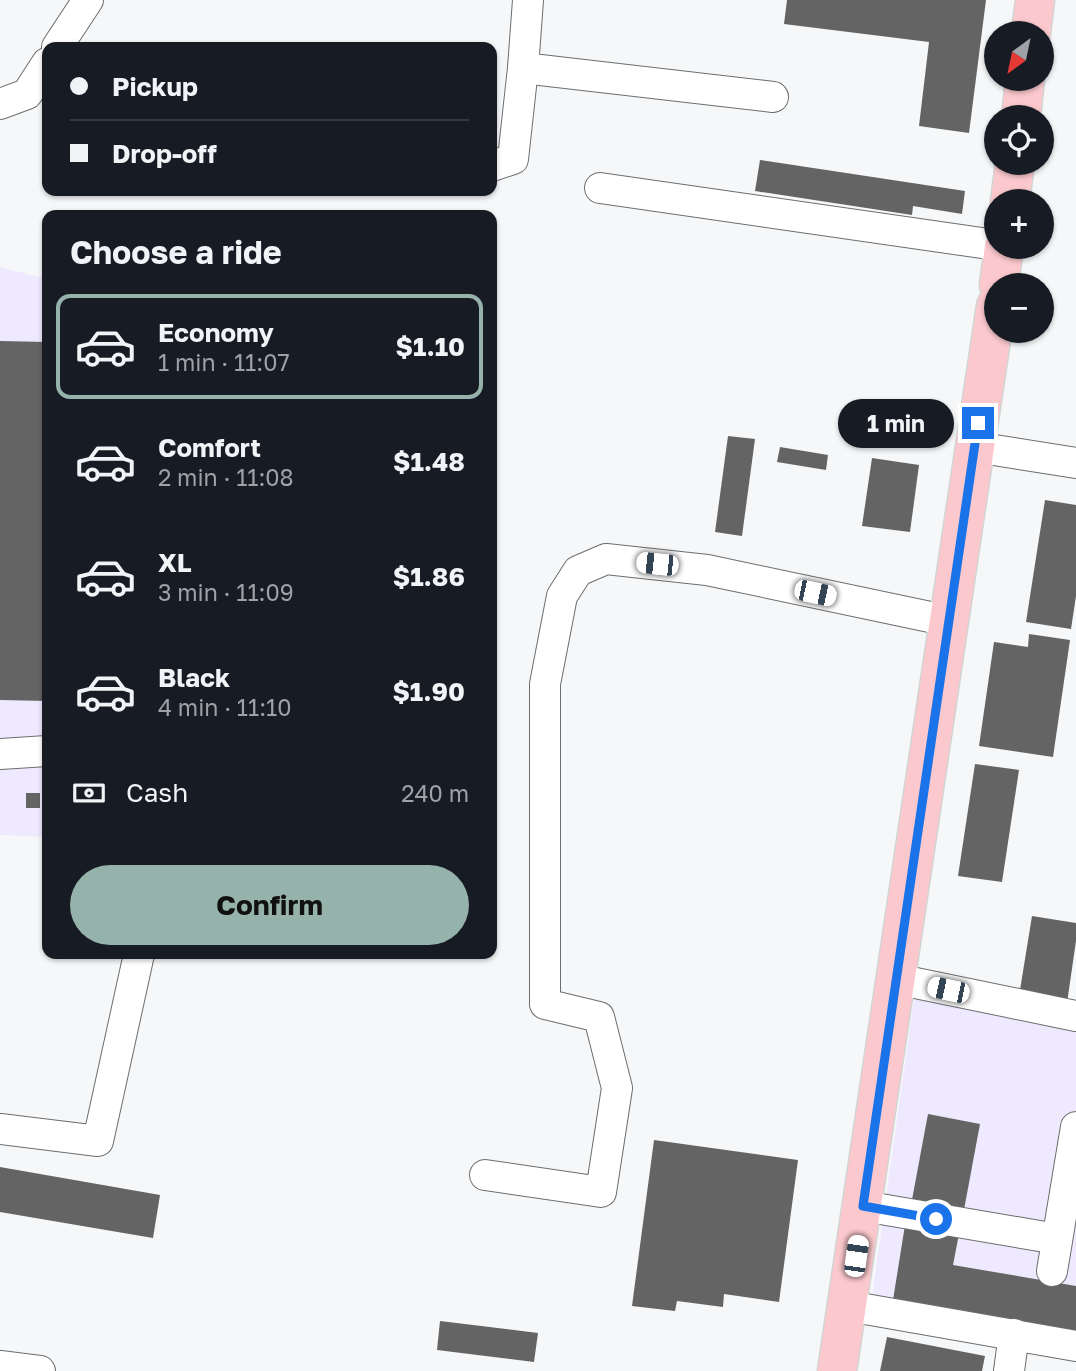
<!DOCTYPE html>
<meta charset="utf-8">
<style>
:root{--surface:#171b24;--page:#242831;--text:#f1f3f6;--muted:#9ea1a6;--line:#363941;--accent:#96b3ab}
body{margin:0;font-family:"Golos Text",sans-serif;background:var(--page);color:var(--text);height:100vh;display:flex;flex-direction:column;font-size:26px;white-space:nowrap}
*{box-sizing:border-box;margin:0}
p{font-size:23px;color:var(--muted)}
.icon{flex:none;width:38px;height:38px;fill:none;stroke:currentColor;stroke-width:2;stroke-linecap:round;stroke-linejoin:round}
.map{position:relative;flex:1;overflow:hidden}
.drawer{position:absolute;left:42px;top:210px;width:455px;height:749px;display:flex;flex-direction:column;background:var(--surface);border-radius:14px;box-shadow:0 2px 5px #0004}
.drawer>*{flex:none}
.guide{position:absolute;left:42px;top:42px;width:455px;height:154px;border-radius:14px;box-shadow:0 2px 5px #0004;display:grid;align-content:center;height:154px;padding:0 28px;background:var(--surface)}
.needle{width:46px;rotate:213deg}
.controls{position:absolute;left:984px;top:21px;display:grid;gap:14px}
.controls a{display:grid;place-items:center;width:70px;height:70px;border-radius:50%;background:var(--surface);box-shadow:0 2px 5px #0004;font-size:35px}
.end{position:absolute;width:32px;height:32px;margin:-16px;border:9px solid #1a73e8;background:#fff;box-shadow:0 0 0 4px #fff}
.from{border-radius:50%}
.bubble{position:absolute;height:49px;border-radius:24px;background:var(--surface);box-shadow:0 2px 5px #0004;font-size:23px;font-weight:700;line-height:49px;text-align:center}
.car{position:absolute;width:21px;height:42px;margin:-21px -10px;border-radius:9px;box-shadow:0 0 5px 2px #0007;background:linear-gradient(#fff 24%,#345 0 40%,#fff 0 76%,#345 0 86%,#fff 0)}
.guide b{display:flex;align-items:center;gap:24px;height:66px;font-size:26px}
.guide b+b{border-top:2px solid var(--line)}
.guide i{width:18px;height:18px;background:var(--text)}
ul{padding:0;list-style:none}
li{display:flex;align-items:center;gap:21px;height:105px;margin:0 14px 10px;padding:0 14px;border:4px solid transparent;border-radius:14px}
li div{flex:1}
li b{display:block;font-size:26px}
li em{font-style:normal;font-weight:700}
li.on{border-color:var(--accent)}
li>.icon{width:63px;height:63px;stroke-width:1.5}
h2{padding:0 28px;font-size:32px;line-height:84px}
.pay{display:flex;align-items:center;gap:18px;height:77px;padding:0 28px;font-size:26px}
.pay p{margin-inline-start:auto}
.button{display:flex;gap:14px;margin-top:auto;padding:14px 28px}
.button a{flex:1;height:80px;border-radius:42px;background:var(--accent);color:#111;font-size:28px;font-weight:700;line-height:80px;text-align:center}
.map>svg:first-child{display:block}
</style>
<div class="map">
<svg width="1076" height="1371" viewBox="0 0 1076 1371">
<rect width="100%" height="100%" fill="#f6f7f8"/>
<g fill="#efe9ff">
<polygon points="0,267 47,279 47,837 0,835"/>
<polygon points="914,999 1076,1025 1076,1337 871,1304"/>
</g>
<g fill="#656465">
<polygon points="787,0 986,0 969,133 919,126 929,42 784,24"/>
<polygon points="760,160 965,191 962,214 913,206 912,215 755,191"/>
<polygon points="0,341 47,342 47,701 0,700"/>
<polygon points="728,436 755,439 742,536 715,532"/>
<polygon points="780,447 828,455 826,470 777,462"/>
<polygon points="872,458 919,465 910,532 862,526"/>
<polygon points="1045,500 1076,505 1076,596 1071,629 1026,622"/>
<polygon points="1029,634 1070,640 1053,757 979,746 994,642 1028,647"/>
<polygon points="975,764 1019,770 1002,882 958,876"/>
<rect x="26" y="793" width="14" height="15"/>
<polygon points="1032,916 1076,923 1076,941 1067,1003 1019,996"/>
<polygon points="928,1114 980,1124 963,1215 911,1205"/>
<polygon points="654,1140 798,1160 779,1302 724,1294 723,1307 677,1301 675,1311 632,1306"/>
<polygon points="0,1167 160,1195 153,1238 0,1212"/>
<polygon points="905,1225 959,1234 953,1265 1076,1286 1076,1331 893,1300"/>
<polygon points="440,1321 538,1333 534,1362 437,1350"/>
<polygon points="887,1337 985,1356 982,1371 880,1371"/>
</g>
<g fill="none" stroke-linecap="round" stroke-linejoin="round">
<defs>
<g id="minor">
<polyline points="528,0 523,68 773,97"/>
<polyline points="57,47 88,0"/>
<polyline points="0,104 27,94 47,63"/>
<polyline points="492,166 513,159 523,68"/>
<polyline points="600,188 996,245"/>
<polyline points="975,447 1076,463"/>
<polyline points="0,754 47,751"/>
<polyline points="896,979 1076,1016"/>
<polyline points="0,1129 98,1141 139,954"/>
<polyline points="485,1175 601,1192 617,1088 599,1017 545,1004 545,684 562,596 578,571 606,559 707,570 949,621"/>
<polyline points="863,1206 1057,1239"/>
<polyline points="1052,1271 1076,1127"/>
<polyline points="848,1306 1076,1346"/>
<polyline points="0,1366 40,1371"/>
<polyline points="1009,1371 1014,1334"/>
</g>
<g id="major">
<polyline points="1031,33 1035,0"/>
<polyline points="1021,117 1025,79"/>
<polyline points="1010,201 1015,163"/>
<polyline points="999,285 1004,247"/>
<polyline points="837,1371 996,306"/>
</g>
</defs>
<use href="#minor" stroke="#6c6d6e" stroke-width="32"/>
<use href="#major" stroke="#d4d4d4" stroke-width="41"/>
<use href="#minor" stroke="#fff" stroke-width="30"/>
<use href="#major" stroke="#fac8cd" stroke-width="38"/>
</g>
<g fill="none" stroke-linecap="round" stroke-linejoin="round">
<polyline stroke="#1a73e8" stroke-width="9" points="936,1219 863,1206 978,423"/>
</g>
</svg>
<div class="controls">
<a><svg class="needle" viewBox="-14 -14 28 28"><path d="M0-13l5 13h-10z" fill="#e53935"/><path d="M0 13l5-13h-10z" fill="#9ea1a6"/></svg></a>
<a><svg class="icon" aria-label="locate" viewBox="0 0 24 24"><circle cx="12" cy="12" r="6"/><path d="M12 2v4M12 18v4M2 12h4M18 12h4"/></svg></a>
<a>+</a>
<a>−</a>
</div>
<i class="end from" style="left:936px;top:1219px"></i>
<i class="end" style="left:978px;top:423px"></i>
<div class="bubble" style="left:838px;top:399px;width:116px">1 min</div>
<i class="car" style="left:657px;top:564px;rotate:276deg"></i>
<i class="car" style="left:815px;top:593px;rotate:102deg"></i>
<i class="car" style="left:948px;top:990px;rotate:282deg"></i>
<i class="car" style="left:856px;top:1256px;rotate:8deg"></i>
<div class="guide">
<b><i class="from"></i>Pickup</b>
<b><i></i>Drop-off</b>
</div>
<section class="drawer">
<h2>Choose a ride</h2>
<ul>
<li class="on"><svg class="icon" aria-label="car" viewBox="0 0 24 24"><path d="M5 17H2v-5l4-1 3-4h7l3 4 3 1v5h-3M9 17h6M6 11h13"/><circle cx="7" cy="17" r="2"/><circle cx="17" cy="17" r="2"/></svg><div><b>Economy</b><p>1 min · 11:07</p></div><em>$1.10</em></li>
<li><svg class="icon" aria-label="car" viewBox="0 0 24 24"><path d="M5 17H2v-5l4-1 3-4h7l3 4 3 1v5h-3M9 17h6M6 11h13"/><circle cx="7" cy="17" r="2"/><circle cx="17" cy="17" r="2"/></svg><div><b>Comfort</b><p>2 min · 11:08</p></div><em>$1.48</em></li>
<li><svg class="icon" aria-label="car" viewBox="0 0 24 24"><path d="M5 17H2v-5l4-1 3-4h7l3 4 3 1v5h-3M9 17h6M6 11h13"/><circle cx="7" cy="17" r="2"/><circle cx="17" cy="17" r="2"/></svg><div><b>XL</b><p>3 min · 11:09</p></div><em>$1.86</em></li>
<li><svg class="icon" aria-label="car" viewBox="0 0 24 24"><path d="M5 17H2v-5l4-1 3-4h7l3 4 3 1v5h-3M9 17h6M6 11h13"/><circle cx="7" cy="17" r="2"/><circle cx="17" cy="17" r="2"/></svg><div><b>Black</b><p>4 min · 11:10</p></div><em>$1.90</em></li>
</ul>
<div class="pay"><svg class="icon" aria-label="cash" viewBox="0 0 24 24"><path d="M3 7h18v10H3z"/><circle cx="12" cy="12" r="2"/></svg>Cash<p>240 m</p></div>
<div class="button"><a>Confirm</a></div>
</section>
</div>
